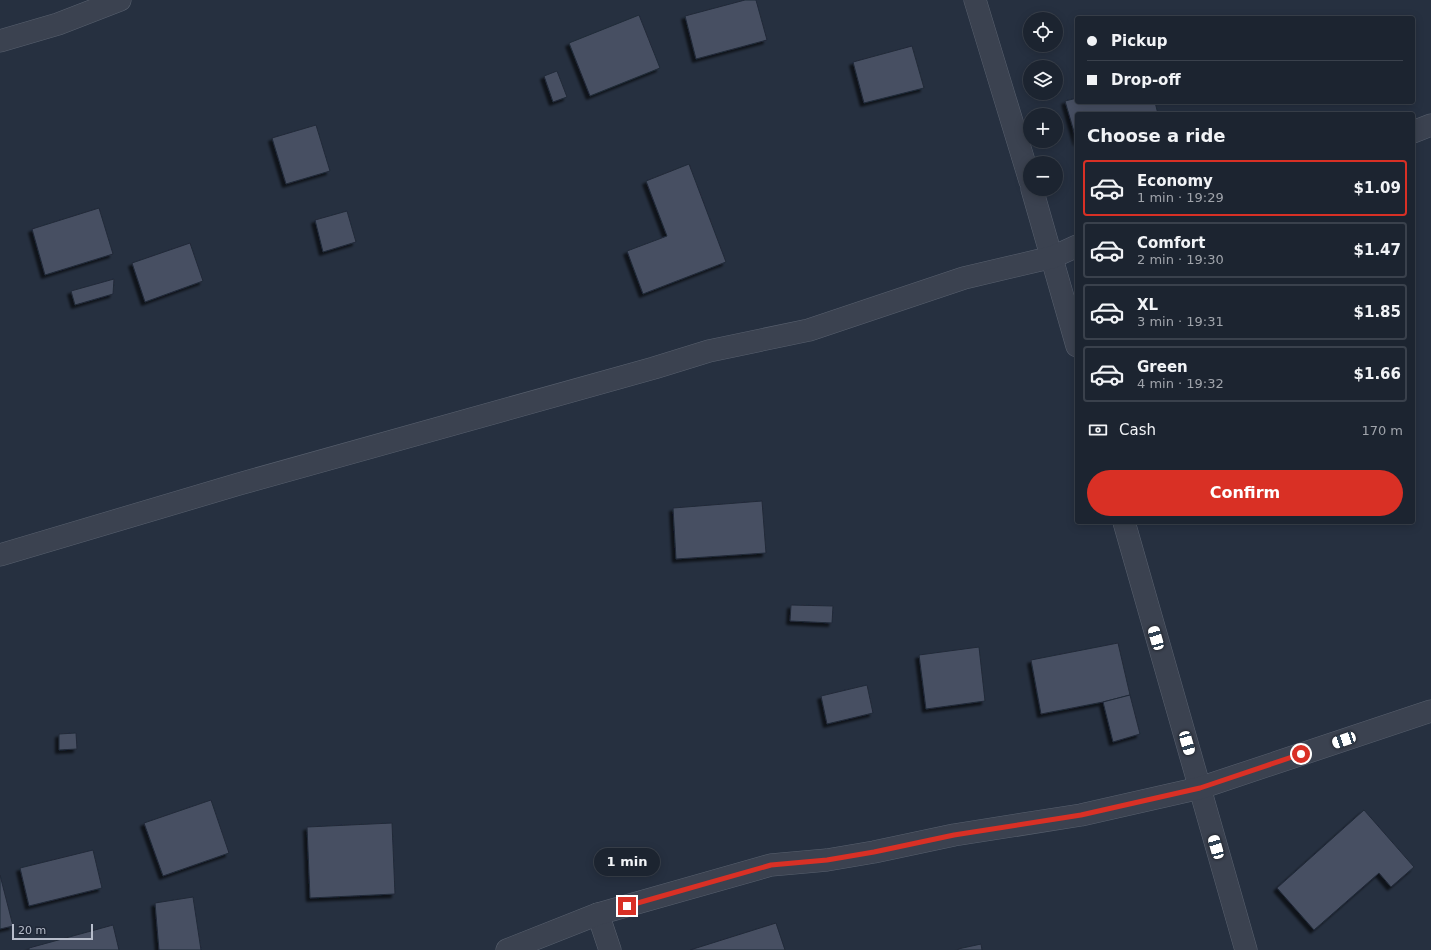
<!DOCTYPE html>
<meta charset="utf-8">
<style>
:root{--surface:#1c2430;--page:#252c38;--text:#f1f3f6;--muted:#a0a4ab;--line:#3a414c;--accent:#d93025}
body{margin:0;font-family:"DejaVu Sans",sans-serif;background:var(--page);color:var(--text);height:100vh;display:flex;flex-direction:column;font-size:15px;white-space:nowrap}
*{box-sizing:border-box;margin:0}
p{font-size:13px;color:var(--muted)}
.icon{flex:none;width:22px;height:22px;fill:none;stroke:currentColor;stroke-width:2;stroke-linecap:round;stroke-linejoin:round}
.map{position:relative;flex:1;overflow:hidden}
.drawer{position:absolute;left:1075px;top:112px;width:340px;height:412px;display:flex;flex-direction:column;background:var(--surface);border-radius:4px;box-shadow:0 2px 10px #0003,0 0 0 1px var(--line)}
.drawer>*{flex:none}
.hud{position:absolute;left:1075px;top:16px;width:340px;height:88px;border-radius:4px;box-shadow:0 2px 10px #0003,0 0 0 1px var(--line);display:grid;align-content:center;height:88px;padding:0 12px;background:var(--surface)}
.controls{position:absolute;left:1023px;top:12px;display:grid;gap:8px}
.controls a{display:grid;place-items:center;width:40px;height:40px;border-radius:50%;background:var(--surface);box-shadow:0 2px 10px #0003,0 0 0 1px var(--line);font-size:20px}
.scale{position:absolute;left:12px;bottom:10px;width:81px;box-sizing:border-box;padding-left:4px;border:2px solid #b7bdcb;border-top:0;font-size:11px;line-height:14px;white-space:nowrap;color:#b7bdcb;-webkit-text-stroke:3px #1f2736;paint-order:stroke}
.end{position:absolute;width:18px;height:18px;margin:-9px;border:5px solid #d93025;background:#fff;box-shadow:0 0 0 2px #fff}
.from{border-radius:50%}
.bubble{position:absolute;height:28px;border-radius:14px;background:var(--surface);box-shadow:0 2px 10px #0003,0 0 0 1px var(--line);font-size:13px;font-weight:700;line-height:28px;text-align:center}
.car{position:absolute;width:12px;height:24px;margin:-12px -6px;border-radius:5px;box-shadow:0 0 3px 1px #0007;background:linear-gradient(#fff 24%,#345 0 40%,#fff 0 76%,#345 0 86%,#fff 0)}
.hud b{display:flex;align-items:center;gap:14px;height:38px;font-size:15px}
.hud b+b{border-top:1px solid var(--line)}
.hud i{width:10px;height:10px;background:var(--text)}
ul{padding:0;list-style:none}
li{display:flex;align-items:center;gap:12px;height:56px;margin:0 8px 6px;padding:0 4px;border:2px solid var(--line);border-radius:4px}
li div{flex:1}
li b{display:block;font-size:15px}
li em{font-style:normal;font-weight:700}
li.on{border-color:var(--accent)}
li>.icon{width:36px;height:36px;stroke-width:1.5}
h2{padding:0 12px;font-size:18px;line-height:48px}
.pay{display:flex;align-items:center;gap:10px;height:44px;padding:0 12px;font-size:15px}
.pay p{margin-inline-start:auto}
.primary-button{display:flex;gap:8px;margin-top:auto;padding:8px 12px}
.primary-button a{flex:1;height:46px;border-radius:24px;background:var(--accent);color:#fff;font-size:16px;font-weight:700;line-height:46px;text-align:center}
.map>svg:first-child{display:block}
</style>
<div class="map">
<svg width="1431" height="950" viewBox="0 0 1431 950">
<defs>
<filter id="shadow"><feDropShadow dx="-3.5" dy="3.5" stdDeviation="1" flood-color="#0009"/></filter>
</defs>
<rect width="100%" height="100%" fill="#263040"/>
<g fill="#465062" stroke="#212938" filter="url(#shadow)">
<polygon points="745,0 756,0 767,40 696,59 685,16"/>
<polygon points="639,15 660,68 590,96 569,43"/>
<polygon points="912,46 924,88 864,103 853,62"/>
<polygon points="557,71 567,97 553,102 544,76"/>
<polygon points="1077,98 1077,102 1155,102 1158,114 1077,114 1077,142 1065,101"/>
<polygon points="316,125 330,171 286,184 272,138"/>
<polygon points="689,164 726,262 643,294 627,251 667,236 646,181"/>
<polygon points="99,208 113,254 45,275 32,229"/>
<polygon points="347,211 356,242 323,252 315,220"/>
<polygon points="190,243 203,281 145,302 132,263"/>
<polygon points="114,279 113,294 75,305 71,291"/>
<polygon points="762,501 766,553 676,559 673,508"/>
<polygon points="791,605 833,606 832,623 790,621"/>
<polygon points="1118,643 1130,695 1103,702 1041,714 1031,660"/>
<polygon points="979,647 985,701 926,709 919,655"/>
<polygon points="867,685 873,713 827,724 821,696"/>
<polygon points="1130,695 1140,734 1113,742 1103,702"/>
<polygon points="76,733 77,749 59,750 59,734"/>
<polygon points="211,800 229,853 163,876 144,823"/>
<polygon points="1364,810 1414,867 1391,887 1379,873 1314,930 1277,888"/>
<polygon points="392,823 395,894 310,898 307,827"/>
<polygon points="93,850 102,888 29,906 20,868"/>
<polygon points="0,875 13,926 0,929"/>
<polygon points="193,897 201,950 159,950 155,903"/>
<polygon points="776,923 785,950 690,950"/>
<polygon points="113,925 119,950 29,950 29,948"/>
<polygon points="981,944 982,950 958,950 958,949"/>
</g>
<g fill="none" stroke-linecap="round" stroke-linejoin="round">
<defs>
<g id="street">
<polyline points="975,0 1030,181"/>
<polyline points="0,41 58,24 120,0"/>
<polyline points="1413,132 1431,125"/>
<polyline points="1032,189 1077,346"/>
<polyline points="1124,522 1246,950"/>
<polyline points="0,555 239,484 654,368 709,351 809,330 964,278 1053,257 1077,246"/>
<polyline points="598,914 610,950"/>
<polyline points="507,950 598,914 771,865 827,860 874,852 954,835 1081,815 1200,788 1431,711"/>
</g>
</defs>
<use href="#street" stroke="#58606e" stroke-width="23"/>
<use href="#street" stroke="#3b4250" stroke-width="22"/>
</g>
<g fill="none" stroke-linecap="round" stroke-linejoin="round">
<polyline stroke="#d93025" stroke-width="5" points="627,906 771,865 827,860 874,852 954,835 1081,815 1200,788 1301,754"/>
</g>
</svg>
<div class="controls">
<a><svg class="icon" aria-label="locate" viewBox="0 0 24 24"><circle cx="12" cy="12" r="6"/><path d="M12 2v4M12 18v4M2 12h4M18 12h4"/></svg></a>
<a><svg class="icon" aria-label="layers" viewBox="0 0 24 24"><path d="M12 4l9 5-9 5-9-5zM3 14l9 5 9-5"/></svg></a>
<a>+</a>
<a>−</a>
</div>
<div class="scale">20 m</div>
<i class="end from" style="left:1301px;top:754px"></i>
<i class="end" style="left:627px;top:906px"></i>
<div class="bubble" style="left:594px;top:848px;width:66px">1 min</div>
<i class="car" style="left:1156px;top:638px;rotate:344deg"></i>
<i class="car" style="left:1344px;top:740px;rotate:251deg"></i>
<i class="car" style="left:1187px;top:743px;rotate:164deg"></i>
<i class="car" style="left:1216px;top:847px;rotate:344deg"></i>
<div class="hud">
<b><i class="from"></i>Pickup</b>
<b><i></i>Drop-off</b>
</div>
<section class="drawer">
<h2>Choose a ride</h2>
<ul>
<li class="on"><svg class="icon" aria-label="car" viewBox="0 0 24 24"><path d="M5 17H2v-5l4-1 3-4h7l3 4 3 1v5h-3M9 17h6M6 11h13"/><circle cx="7" cy="17" r="2"/><circle cx="17" cy="17" r="2"/></svg><div><b>Economy</b><p>1 min · 19:29</p></div><em>$1.09</em></li>
<li><svg class="icon" aria-label="car" viewBox="0 0 24 24"><path d="M5 17H2v-5l4-1 3-4h7l3 4 3 1v5h-3M9 17h6M6 11h13"/><circle cx="7" cy="17" r="2"/><circle cx="17" cy="17" r="2"/></svg><div><b>Comfort</b><p>2 min · 19:30</p></div><em>$1.47</em></li>
<li><svg class="icon" aria-label="car" viewBox="0 0 24 24"><path d="M5 17H2v-5l4-1 3-4h7l3 4 3 1v5h-3M9 17h6M6 11h13"/><circle cx="7" cy="17" r="2"/><circle cx="17" cy="17" r="2"/></svg><div><b>XL</b><p>3 min · 19:31</p></div><em>$1.85</em></li>
<li><svg class="icon" aria-label="car" viewBox="0 0 24 24"><path d="M5 17H2v-5l4-1 3-4h7l3 4 3 1v5h-3M9 17h6M6 11h13"/><circle cx="7" cy="17" r="2"/><circle cx="17" cy="17" r="2"/></svg><div><b>Green</b><p>4 min · 19:32</p></div><em>$1.66</em></li>
</ul>
<div class="pay"><svg class="icon" aria-label="cash" viewBox="0 0 24 24"><path d="M3 7h18v10H3z"/><circle cx="12" cy="12" r="2"/></svg>Cash<p>170 m</p></div>
<div class="primary-button"><a>Confirm</a></div>
</section>
</div>
